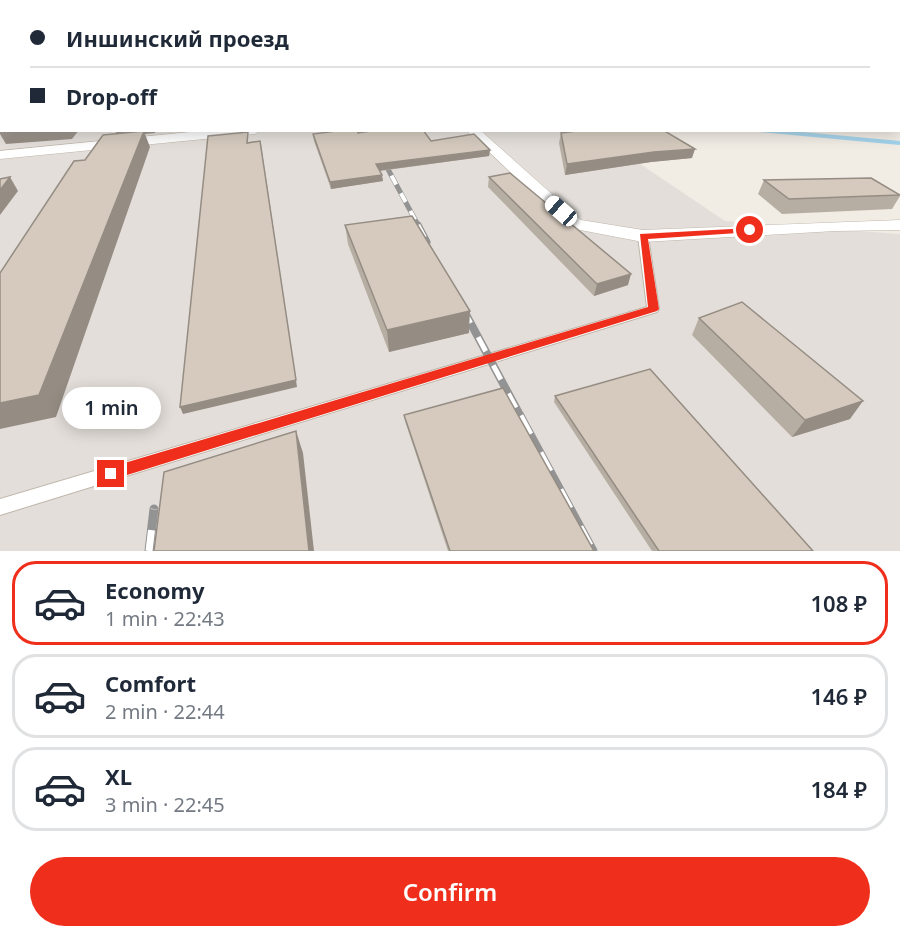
<!DOCTYPE html>
<meta charset="utf-8">
<style>
:root{--surface:#fff;--page:#f6f6f7;--text:#1f2937;--muted:#747a83;--line:#e0e1e3;--accent:#ef2e1c}
body{margin:0;font-family:"Noto Sans",sans-serif;background:var(--page);color:var(--text);height:100vh;display:flex;flex-direction:column;font-size:22px;white-space:nowrap}
*{box-sizing:border-box;margin:0}
p{font-size:20px;color:var(--muted)}
.icon{flex:none;width:33px;height:33px;fill:none;stroke:currentColor;stroke-width:2;stroke-linecap:round;stroke-linejoin:round}
.map{position:relative;height:551px;overflow:hidden}
.sheet{display:flex;flex-direction:column;background:var(--surface);flex:1}
.sheet>*{flex:none}
.guide{position:absolute;left:0px;top:0px;width:900px;height:132px;box-shadow:0 3px 15px #0003;display:grid;align-content:center;height:132px;padding:0 30px;background:var(--surface)}
.end{position:absolute;width:27px;height:27px;margin:-14px;border:8px solid #ef2e1c;background:#fff;box-shadow:0 0 0 3px #fff}
.from{border-radius:50%}
.bubble{position:absolute;height:42px;border-radius:21px;background:var(--surface);box-shadow:0 3px 15px #0003;font-size:20px;font-weight:600;line-height:42px;text-align:center}
.car{position:absolute;width:18px;height:36px;margin:-18px -9px;border-radius:8px;box-shadow:0 0 4px 2px #0007;background:linear-gradient(#fff 24%,#345 0 40%,#fff 0 76%,#345 0 86%,#fff 0)}
.guide b{display:flex;align-items:center;gap:21px;height:57px;font-size:22px}
.guide b+b{border-top:2px solid var(--line)}
.guide i{width:15px;height:15px;background:var(--text)}
ul{padding:10px 0 0;list-style:none}
li{display:flex;align-items:center;gap:18px;height:84px;margin:0 12px 9px;padding:0 18px;border:3px solid var(--line);border-radius:24px}
li div{flex:1}
li b{display:block;font-size:22px}
li em{font-style:normal;font-weight:600}
li.active{border-color:var(--accent)}
li>.icon{width:54px;height:54px;stroke-width:1.5}
.cta{display:flex;gap:12px;margin-top:auto;padding:12px 30px}
.cta a{flex:1;height:69px;border-radius:36px;background:var(--accent);color:#fff;font-size:24px;font-weight:600;line-height:69px;text-align:center}
.map>svg:first-child{display:block}
</style>
<div class="map">
<svg width="900" height="551" viewBox="0 0 900 551">
<rect width="100%" height="100%" fill="#f1ece4"/>
<polygon fill="#e3ded9" points="0,64 2,130 591,131 725,221 900,234 900,551 0,551"/>
<g fill="none" stroke-linecap="round" stroke-linejoin="round">
<polyline stroke="#a2d3ec" stroke-width="4" points="758,130 900,143"/>
<defs>
<polygon id="lane" points="643,233 648,236 659,309 657,312 0,515 0,499 647,307 638,236"/>
<g id="street">
<rect x="898" y="98" width="2" height="6"/>
<polygon points="210,130 261,130 255,134 0,159 0,151"/>
<polygon points="466,130 480,130 581,220 643,230 900,220 900,230 835,231 643,242 575,229 569,228"/>
</g>
<polygon id="secondary" points="898,70 900,71 900,79 898,79"/>
</defs>
<use href="#lane" stroke="#bfb6aa" stroke-width="2"/>
<use href="#street" stroke="#bfb6aa" stroke-width="1"/>
<use href="#secondary" stroke="#cfbc96" stroke-width="2"/>
<use href="#lane" fill="#fff" fill-rule="evenodd"/>
<use href="#street" fill="#fff" fill-rule="evenodd"/>
<use href="#secondary" fill="#fceac3" fill-rule="evenodd"/>
<defs>
<polyline id="rail-far4" points="380,155 383,160"/>
<polyline id="rail-far3" points="382,158 419,227"/>
<g id="rail-far2">
<polyline points="418,225 427,242"/>
<polyline points="462,308 464,311"/>
</g>
<polyline id="rail-far1" points="463,309 521,417"/>
<g id="rail">
<polyline points="520,416 593,551"/>
<polyline points="149,551 154,509"/>
</g>
</defs>
<use href="#rail-far4" stroke="#939393" stroke-width="4.5"/>
<use href="#rail-far3" stroke="#939393" stroke-width="5"/>
<use href="#rail-far2" stroke="#939393" stroke-width="7"/>
<use href="#rail-far1" stroke="#939393" stroke-width="8"/>
<use href="#rail" stroke="#939393" stroke-width="9"/>
<use href="#rail-far4" stroke="#fff" stroke-width="3" stroke-dasharray="8" stroke-linecap="butt"/>
<use href="#rail-far3" stroke="#fff" stroke-width="4" stroke-dasharray="10" stroke-linecap="butt"/>
<use href="#rail-far2" stroke="#fff" stroke-width="4.5" stroke-dasharray="14" stroke-linecap="butt"/>
<use href="#rail-far1" stroke="#fff" stroke-width="5" stroke-dasharray="16" stroke-linecap="butt"/>
<use href="#rail" stroke="#fff" stroke-width="7" stroke-dasharray="21" stroke-linecap="butt"/>
</g>
<g fill="#b7aea3">
<polygon points="358,133 431,141 490,150 489,156 380,171 383,181 331,189 314,141 313,134"/>
<polygon points="561,133 692,158 651,162 565,175 559,143"/>
<polygon points="489,177 628,285 594,296 488,187"/>
<polygon points="764,180 900,194 900,196 892,209 782,214 758,194"/>
<polygon points="345,225 469,333 389,352 348,244"/>
<polygon points="699,318 850,419 792,437 692,335"/>
<polygon points="555,396 813,551 652,551 554,402"/>
<polygon points="404,415 594,551 448,551 405,421"/>
</g>
<g fill="#958d84">
<rect x="0" y="112" width="2" height="13"/>
<polygon points="14,130 79,130 72,139 6,144 0,134 0,132"/>
<polygon points="115,130 156,130 155,133 145,134 150,147 56,417 0,429 0,403 118,137"/>
<polygon points="261,145 297,387 183,414 180,407"/>
<polygon points="695,149 692,158 651,162 565,175 567,164 654,152"/>
<polygon points="490,150 489,156 377,171 376,164"/>
<polygon points="382,175 383,181 331,189 330,182"/>
<polygon points="10,177 18,191 0,215 0,190"/>
<polygon points="631,274 628,285 594,296 597,284"/>
<polygon points="470,311 469,333 389,352 387,330"/>
<polygon points="863,401 850,419 792,437 805,420"/>
<polygon points="296,431 303,453 314,551 309,551"/>
</g>
<g fill="#d5cabd" stroke="#958d84" stroke-width="1.5">
<polygon points="2,85 2,112 0,112 0,86"/>
<polygon points="344,130 357,130 358,133 377,130 423,130 431,141 474,134 490,150 376,164 382,175 330,182 313,134"/>
<polygon points="585,130 663,130 695,149 654,152 567,164 561,133"/>
<polygon points="144,131 39,395 0,403 0,273 74,161 85,160 103,135"/>
<polygon points="248,132 247,143 260,141 296,380 180,407 208,136"/>
<polygon points="510,173 631,274 597,284 489,177"/>
<polygon points="10,177 0,190 0,179"/>
<polygon points="871,178 900,195 789,199 764,180"/>
<polygon points="412,216 470,311 387,330 345,225"/>
<polygon points="742,302 863,401 805,420 699,318"/>
<polygon points="650,369 813,551 659,551 555,396"/>
<polygon points="503,388 594,551 450,551 404,415"/>
<polygon points="296,431 309,551 154,551 164,472"/>
</g>
<linearGradient id="sky" x2="0" y2="1"><stop stop-color="#8cc0ea"/><stop offset="0.45" stop-color="#f9f6f3"/><stop offset="1" stop-color="#f9f6f3" stop-opacity="0"/></linearGradient>
<rect width="900" height="142" fill="url(#sky)"/>
<polygon fill="#ef2e1c" points="750,228 754,230 753,232 648,239 659,309 657,311 111,480 106,478 104,474 106,469 111,467 648,307 640,234"/>
</svg>
<i class="end from" style="left:750px;top:230px"></i>
<i class="end" style="left:111px;top:474px"></i>
<div class="bubble" style="left:62px;top:387px;width:99px">1 min</div>
<i class="car" style="left:561px;top:211px;rotate:311deg"></i>
<div class="guide">
<b><i class="from"></i>Иншинский проезд</b>
<b><i></i>Drop-off</b>
</div>
</div>
<section class="sheet">
<ul>
<li class="active"><svg class="icon" aria-label="car" viewBox="0 0 24 24"><path d="M5 17H2v-5l4-1 3-4h7l3 4 3 1v5h-3M9 17h6M6 11h13"/><circle cx="7" cy="17" r="2"/><circle cx="17" cy="17" r="2"/></svg><div><b>Economy</b><p>1 min · 22:43</p></div><em>108 ₽</em></li>
<li><svg class="icon" aria-label="car" viewBox="0 0 24 24"><path d="M5 17H2v-5l4-1 3-4h7l3 4 3 1v5h-3M9 17h6M6 11h13"/><circle cx="7" cy="17" r="2"/><circle cx="17" cy="17" r="2"/></svg><div><b>Comfort</b><p>2 min · 22:44</p></div><em>146 ₽</em></li>
<li><svg class="icon" aria-label="car" viewBox="0 0 24 24"><path d="M5 17H2v-5l4-1 3-4h7l3 4 3 1v5h-3M9 17h6M6 11h13"/><circle cx="7" cy="17" r="2"/><circle cx="17" cy="17" r="2"/></svg><div><b>XL</b><p>3 min · 22:45</p></div><em>184 ₽</em></li>
</ul>
<div class="cta"><a>Confirm</a></div>
</section>
